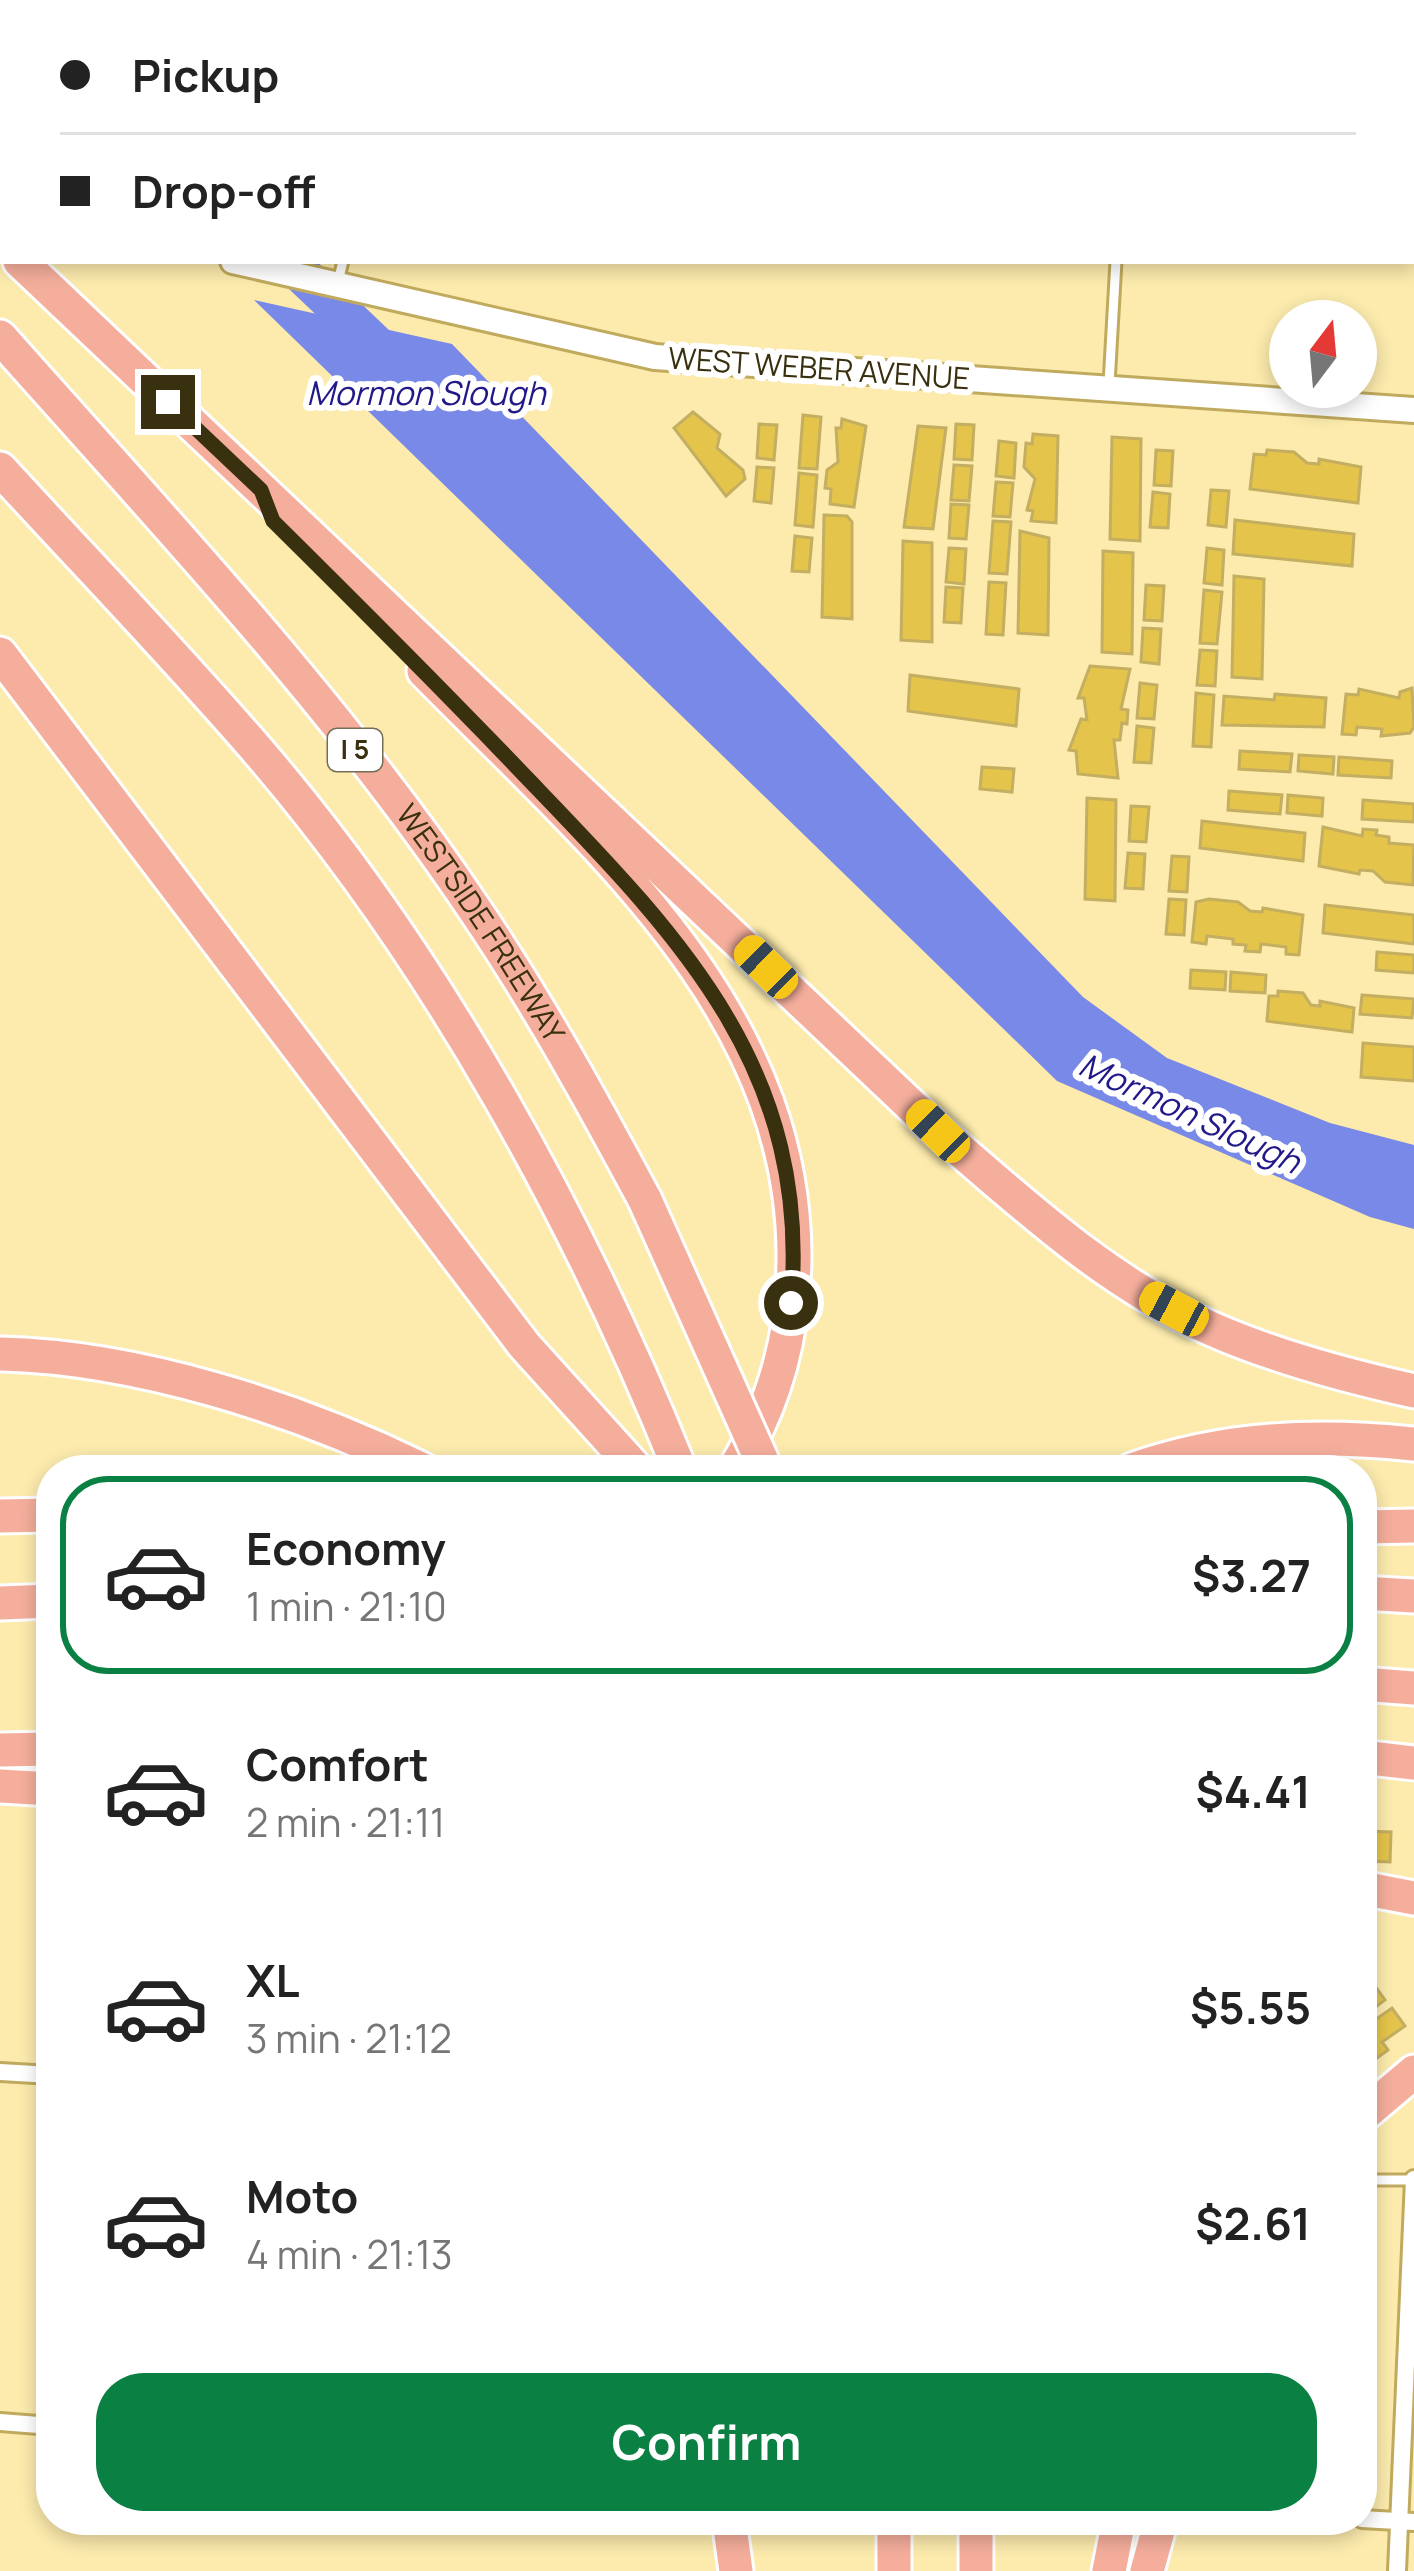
<!DOCTYPE html>
<meta charset="utf-8">
<style>
:root{--surface:#fff;--page:#f6f6f6;--text:#222;--muted:#767676;--line:#e0e0e0;--accent:#0b8043}
body{margin:0;font-family:Manrope,sans-serif;background:var(--page);color:var(--text);height:100vh;display:flex;flex-direction:column;font-size:45px;white-space:nowrap}
*{box-sizing:border-box;margin:0}
p{font-size:39px;color:var(--muted)}
.icon{flex:none;width:66px;height:66px;fill:none;stroke:currentColor;stroke-width:2;stroke-linecap:round;stroke-linejoin:round}
.map{position:relative;flex:1;overflow:hidden}
.side{position:absolute;left:36px;top:1455px;width:1341px;height:1080px;display:flex;flex-direction:column;background:var(--surface);border-radius:48px;box-shadow:0 6px 18px #0003}
.side>*{flex:none}
.banner{position:absolute;left:0px;top:0px;width:1416px;height:264px;box-shadow:0 6px 18px #0003;display:grid;align-content:center;height:264px;padding:0 60px;background:var(--surface)}
.needle{width:78px;rotate:16deg}
.controls{position:absolute;left:1269px;top:300px;display:grid;gap:24px}
.controls a{display:grid;place-items:center;width:108px;height:108px;border-radius:50%;background:var(--surface);box-shadow:0 6px 18px #0003;font-size:60px}
.end{position:absolute;width:54px;height:54px;margin:-27px;border:15px solid #39300f;background:#fff;box-shadow:0 0 0 6px #fff}
.from{border-radius:50%}
.car{position:absolute;width:36px;height:72px;margin:-36px -18px;border-radius:15px;box-shadow:0 0 9px 3px #0007;background:linear-gradient(#f5c518 24%,#345 0 40%,#f5c518 0 76%,#345 0 86%,#f5c518 0)}
.banner b{display:flex;align-items:center;gap:42px;height:114px;font-size:45px}
.banner b+b{border-top:3px solid var(--line)}
.banner i{width:30px;height:30px;background:var(--text)}
ul{padding:21px 0 0;list-style:none}
li{display:flex;align-items:center;gap:36px;height:198px;margin:0 24px 18px;padding:0 36px;border:6px solid transparent;border-radius:48px}
li div{flex:1}
li b{display:block;font-size:45px}
li em{font-style:normal;font-weight:700}
li.on{border-color:var(--accent)}
li>.icon{width:108px;height:108px;stroke-width:1.5}
.cta{display:flex;gap:24px;margin-top:auto;padding:24px 60px}
.cta a{flex:1;height:138px;border-radius:48px;background:var(--accent);color:#fff;font-size:48px;font-weight:700;line-height:138px;text-align:center}
.map>svg:first-child{display:block}
</style>
<div class="map">
<svg width="1414" height="2571" viewBox="0 0 1414 2571">
<rect width="100%" height="100%" fill="#fcebad"/>
<g fill="#7989e8">
<polygon points="831,0 1414,0 1414,74 1413,3"/>
<polygon points="254,300 452,344 1083,997 1167,1058 1330,1123 1414,1145 1414,1229 1370,1217 1057,1081"/>
</g>
<g fill="none" stroke-linecap="round" stroke-linejoin="round">
<polyline stroke="#7989e8" stroke-width="39" points="288,261 390,358"/>
</g>
<g fill="#e4c44a" stroke="#c3ae61" stroke-width="3">
<polygon points="693,412 720,434 717,448 743,470 745,479 726,496 674,428"/>
<polygon points="803,415 821,417 817,469 799,468"/>
<polygon points="842,419 866,426 854,507 830,504 831,489 825,488 827,470 838,462 836,428 841,428"/>
<polygon points="759,424 777,425 774,460 757,458"/>
<polygon points="956,424 974,425 972,460 954,459"/>
<polygon points="918,426 946,428 933,529 904,527"/>
<polygon points="1033,434 1058,436 1056,523 1031,521 1033,511 1027,510 1035,479 1024,467 1026,443 1032,444"/>
<polygon points="1112,437 1141,439 1140,541 1110,539"/>
<polygon points="999,441 1016,443 1014,478 996,476"/>
<polygon points="1156,450 1173,451 1171,486 1154,485"/>
<polygon points="1267,450 1294,452 1307,463 1319,464 1319,459 1361,467 1358,503 1250,489 1254,454 1266,455"/>
<polygon points="954,465 972,466 969,501 951,500"/>
<polygon points="757,467 774,468 771,503 754,501"/>
<polygon points="799,473 817,475 813,527 795,525"/>
<polygon points="996,482 1013,483 1010,517 993,516"/>
<polygon points="1211,490 1229,491 1226,527 1208,525"/>
<polygon points="1153,492 1170,494 1168,528 1150,527"/>
<polygon points="951,504 969,505 966,539 949,538"/>
<polygon points="824,515 847,516 852,522 852,619 822,617"/>
<polygon points="1235,520 1354,534 1352,566 1233,554"/>
<polygon points="993,521 1011,522 1007,574 989,573"/>
<polygon points="1020,531 1049,538 1048,635 1018,633"/>
<polygon points="795,536 812,538 809,572 792,571"/>
<polygon points="903,541 932,543 932,642 901,640"/>
<polygon points="949,548 966,549 964,584 946,582"/>
<polygon points="1207,548 1224,550 1222,585 1204,583"/>
<polygon points="1103,551 1133,553 1132,654 1102,652"/>
<polygon points="1234,576 1264,579 1262,679 1232,677"/>
<polygon points="989,582 1006,583 1003,635 986,634"/>
<polygon points="1146,585 1164,586 1162,621 1144,620"/>
<polygon points="946,587 963,588 961,623 944,622"/>
<polygon points="1204,590 1222,592 1217,644 1200,643"/>
<polygon points="1143,628 1161,629 1159,664 1141,662"/>
<polygon points="1200,650 1217,651 1215,686 1197,685"/>
<polygon points="1090,666 1130,669 1121,709 1128,710 1127,724 1122,723 1120,740 1114,740 1118,778 1078,774 1076,751 1069,750 1081,719 1087,720 1084,698 1078,698"/>
<polygon points="910,675 1019,689 1016,726 908,711"/>
<polygon points="1140,683 1157,685 1154,719 1137,718"/>
<polygon points="1412,688 1414,727 1410,733 1381,736 1382,729 1357,727 1356,735 1342,734 1346,694 1358,695 1359,689 1399,698 1400,692"/>
<polygon points="1196,693 1214,695 1211,747 1193,746"/>
<polygon points="1275,694 1326,698 1324,727 1222,725 1224,696 1274,700"/>
<polygon points="1137,726 1154,728 1151,763 1134,762"/>
<polygon points="1240,751 1292,754 1290,772 1239,769"/>
<polygon points="1299,755 1334,757 1333,774 1298,771"/>
<polygon points="1339,757 1392,761 1391,778 1338,775"/>
<polygon points="982,767 1014,769 1012,792 980,789"/>
<polygon points="1229,791 1282,795 1280,814 1228,810"/>
<polygon points="1288,795 1323,798 1322,816 1287,813"/>
<polygon points="1087,798 1116,800 1115,901 1085,899"/>
<polygon points="1363,800 1414,804 1414,822 1362,819"/>
<polygon points="1131,806 1149,807 1146,842 1129,841"/>
<polygon points="1202,821 1305,833 1303,861 1200,848"/>
<polygon points="1323,827 1362,836 1363,829 1377,830 1376,835 1389,837 1389,843 1414,845 1413,885 1385,882 1373,871 1360,870 1359,874 1319,866"/>
<polygon points="1128,853 1145,854 1143,889 1125,888"/>
<polygon points="1172,856 1189,857 1187,892 1169,891"/>
<polygon points="1169,899 1186,900 1184,935 1166,934"/>
<polygon points="1209,899 1238,902 1250,911 1262,912 1263,908 1303,915 1299,955 1286,954 1286,947 1261,944 1260,952 1245,951 1246,945 1233,944 1233,939 1207,936 1206,944 1192,942 1196,902"/>
<polygon points="1325,905 1414,915 1414,944 1323,933"/>
<polygon points="1377,952 1414,955 1414,973 1376,970"/>
<polygon points="1191,970 1226,972 1225,990 1190,988"/>
<polygon points="1231,972 1266,975 1265,993 1230,991"/>
<polygon points="1278,991 1303,993 1311,1005 1320,1006 1320,1001 1354,1008 1352,1032 1267,1021 1269,996 1278,996"/>
<polygon points="1362,995 1414,999 1412,1018 1360,1014"/>
<polygon points="1363,1043 1414,1047 1414,1081 1361,1077"/>
<polygon points="1362,1831 1391,1832 1390,1862 1362,1861"/>
<polygon points="1362,1968 1385,2000 1366,2014 1372,2022 1392,2008 1405,2026 1382,2042 1388,2050 1362,2069"/>
</g>
<g fill="none" stroke-linecap="round" stroke-linejoin="round">
<defs>
<g id="lane">
<polyline points="1413,94 1414,94"/>
<polyline points="338,282 343,261"/>
<polyline points="1109,384 1116,261"/>
<polyline points="1362,2180 1412,2180"/>
</g>
<g id="street">
<polyline points="0,2072 51,2075"/>
<polyline points="0,2422 51,2426"/>
<polyline points="1362,2519 1414,2522"/>
<polyline points="1397,2571 1414,2179"/>
</g>
<g id="secondary">
<polyline points="0,202 3,203"/>
<polyline points="233,261 655,357 1414,410"/>
</g>
<g id="highway">
<polyline points="0,242 3,244"/>
<path d="M 20,261 L 938,1131 C 1023,1204 1108,1284 1212,1329 C 1275,1357 1347,1376 1414,1391"/>
<path id="s1" d="M 0,337 C 164,522 337,704 475,910 C 538,1003 592,1101 645,1200"/>
<path d="M 0,469 C 88,565 179,659 264,758 C 438,962 580,1222 680,1470"/>
<polyline points="0,654 524,1345 637,1470"/>
<path d="M 424,671 C 585,836 793,1004 794,1254 C 794,1333 776,1403 734,1470"/>
<path d="M 0,1354 C 139,1357 299,1409 423,1470"/>
<path d="M 1132,1470 C 1224,1437 1318,1434 1414,1444"/>
<polyline points="0,1516 51,1515"/>
<polyline points="1362,1527 1414,1526"/>
<polyline points="1362,1593 1414,1596"/>
<polyline points="0,1603 51,1601"/>
<polyline points="1362,1684 1414,1688"/>
<polyline points="0,1750 51,1749"/>
<polyline points="1362,1757 1414,1763"/>
<polyline points="0,1786 51,1789"/>
<polyline points="1362,1888 1414,1898"/>
<polyline points="1362,2116 1414,2072"/>
<polyline points="729,2520 736,2571"/>
<polyline points="894,2520 894,2571"/>
<polyline points="976,2520 976,2571"/>
<polyline points="1109,2571 1119,2520"/>
<polyline points="1147,2571 1161,2520"/>
</g>
</defs>
<use href="#lane" stroke="#c0aa5d" stroke-width="15"/>
<use href="#street" stroke="#c0aa5d" stroke-width="22"/>
<use href="#secondary" stroke="#c0aa5d" stroke-width="30"/>
<use href="#highway" stroke="#fff" stroke-width="39"/>
<use href="#lane" stroke="#fff" stroke-width="9"/>
<use href="#street" stroke="#fff" stroke-width="16"/>
<use href="#secondary" stroke="#fff" stroke-width="24"/>
<use href="#highway" stroke="#f5ae9c" stroke-width="33"/>
<defs>
<polyline id="highway-bridge" points="645,1200 766,1470"/>
</defs>
<use href="#highway-bridge" stroke="#fff" stroke-width="39" stroke-linecap="butt"/>
<use href="#highway-bridge" stroke="#f5ae9c" stroke-width="33"/>
</g>
<g fill="none" stroke-linecap="round" stroke-linejoin="round">
<path stroke="#39300f" stroke-width="15" d="M 168,402 L 261,490 L 273,521 C 359,606 445,692 529,780 C 679,936 812,1069 791,1303"/>
</g>
<g text-anchor="middle" stroke-width="12" stroke-linejoin="round" paint-order="stroke">
<rect fill="#fff" stroke="#746e57" stroke-width="3" x="328" y="729" width="54" height="42" rx="9"/>
<g font-size="27" font-weight="bold" fill="#39300f">
<text x="355" y="759">I 5</text>
</g>
<g font-size="30" fill="#39300f" stroke="#fff">
<text transform="translate(819 369) rotate(4)" y="10">WEST WEBER AVENUE</text>
<text dy="10" stroke="none"><textPath href="#s1" startOffset="759">WESTSIDE FREEWAY</textPath></text>
</g>
<g font-size="33" font-style="italic" fill="#221988" stroke="#fff">
<text x="426" y="405">Mormon Slough</text>
<text transform="translate(1190 1113) rotate(25)" y="12">Mormon Slough</text>
</g>
</g>
</svg>
<div class="controls">
<a><svg class="needle" viewBox="-14 -14 28 28"><path d="M0-13l5 13h-10z" fill="#e53935"/><path d="M0 13l5-13h-10z" fill="#767676"/></svg></a>
</div>
<i class="end from" style="left:791px;top:1303px"></i>
<i class="end" style="left:168px;top:402px"></i>
<i class="car" style="left:766px;top:967px;rotate:314deg"></i>
<i class="car" style="left:938px;top:1131px;rotate:314deg"></i>
<i class="car" style="left:1174px;top:1309px;rotate:298deg"></i>
<div class="banner">
<b><i class="from"></i>Pickup</b>
<b><i></i>Drop-off</b>
</div>
<section class="side">
<ul>
<li class="on"><svg class="icon" aria-label="car" viewBox="0 0 24 24"><path d="M5 17H2v-5l4-1 3-4h7l3 4 3 1v5h-3M9 17h6M6 11h13"/><circle cx="7" cy="17" r="2"/><circle cx="17" cy="17" r="2"/></svg><div><b>Economy</b><p>1 min · 21:10</p></div><em>$3.27</em></li>
<li><svg class="icon" aria-label="car" viewBox="0 0 24 24"><path d="M5 17H2v-5l4-1 3-4h7l3 4 3 1v5h-3M9 17h6M6 11h13"/><circle cx="7" cy="17" r="2"/><circle cx="17" cy="17" r="2"/></svg><div><b>Comfort</b><p>2 min · 21:11</p></div><em>$4.41</em></li>
<li><svg class="icon" aria-label="car" viewBox="0 0 24 24"><path d="M5 17H2v-5l4-1 3-4h7l3 4 3 1v5h-3M9 17h6M6 11h13"/><circle cx="7" cy="17" r="2"/><circle cx="17" cy="17" r="2"/></svg><div><b>XL</b><p>3 min · 21:12</p></div><em>$5.55</em></li>
<li><svg class="icon" aria-label="car" viewBox="0 0 24 24"><path d="M5 17H2v-5l4-1 3-4h7l3 4 3 1v5h-3M9 17h6M6 11h13"/><circle cx="7" cy="17" r="2"/><circle cx="17" cy="17" r="2"/></svg><div><b>Moto</b><p>4 min · 21:13</p></div><em>$2.61</em></li>
</ul>
<div class="cta"><a>Confirm</a></div>
</section>
</div>
